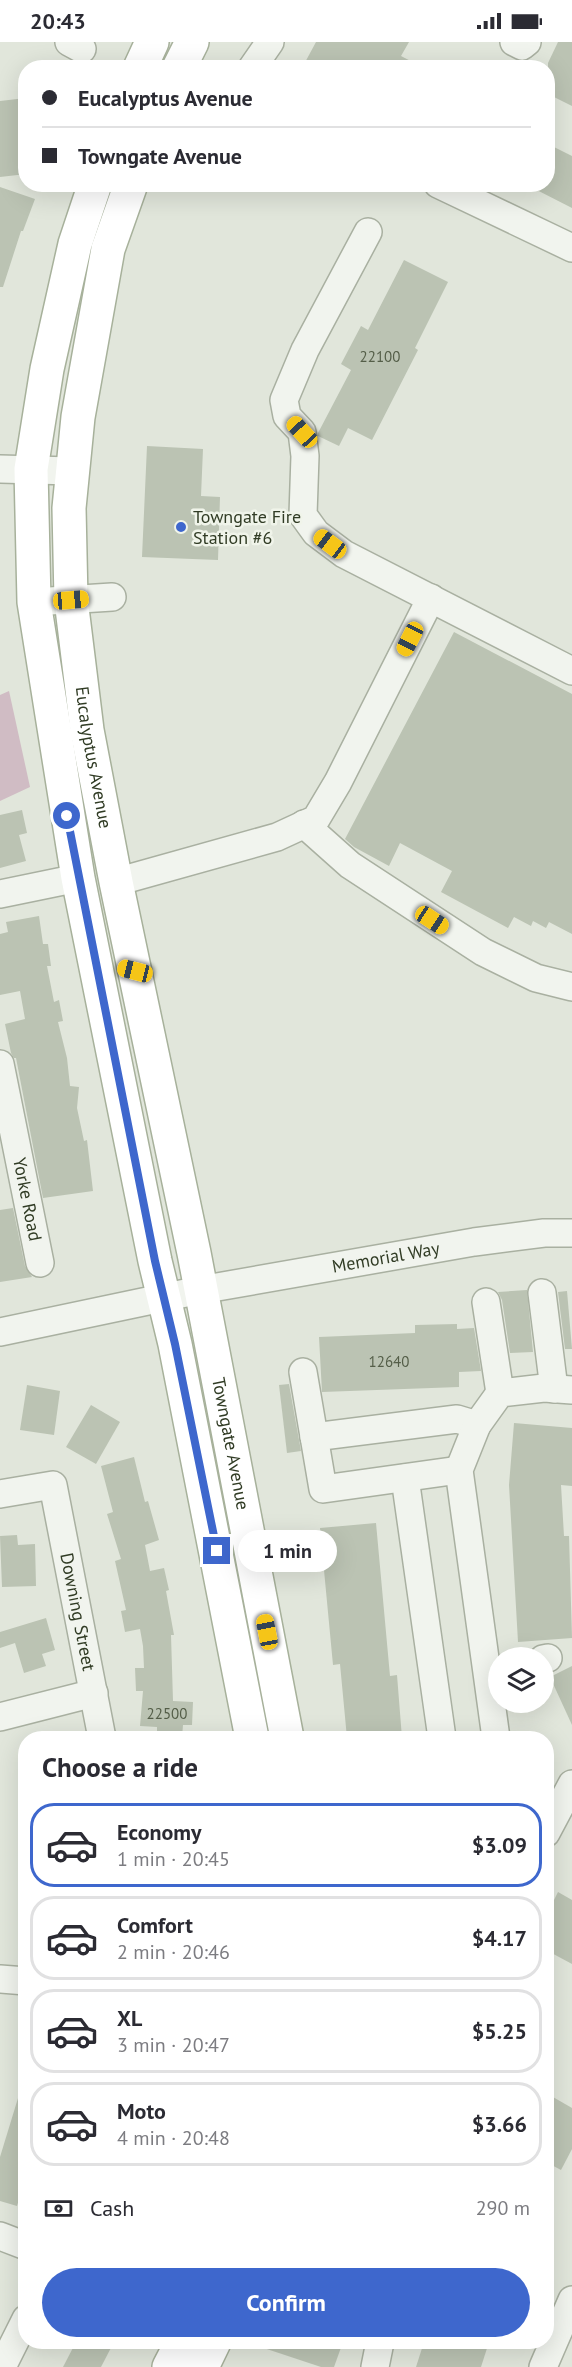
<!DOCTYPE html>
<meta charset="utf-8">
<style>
:root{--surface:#fff;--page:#f7f7f7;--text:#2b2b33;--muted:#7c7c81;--line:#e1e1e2;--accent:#3e67cd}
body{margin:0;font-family:"PT Sans",sans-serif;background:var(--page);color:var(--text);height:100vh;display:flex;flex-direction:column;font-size:22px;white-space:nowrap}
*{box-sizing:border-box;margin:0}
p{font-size:20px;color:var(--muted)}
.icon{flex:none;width:33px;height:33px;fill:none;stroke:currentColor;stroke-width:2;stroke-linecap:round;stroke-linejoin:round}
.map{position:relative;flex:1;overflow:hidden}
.sheet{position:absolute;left:18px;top:1689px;width:536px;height:618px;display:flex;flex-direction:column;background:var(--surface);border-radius:24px;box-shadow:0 6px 24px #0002}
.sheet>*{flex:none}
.guide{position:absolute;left:18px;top:18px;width:537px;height:132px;border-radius:24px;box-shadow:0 6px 24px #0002;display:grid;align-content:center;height:132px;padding:0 24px;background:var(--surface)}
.buttons{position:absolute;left:488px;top:1605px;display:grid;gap:12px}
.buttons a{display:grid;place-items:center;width:66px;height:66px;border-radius:50%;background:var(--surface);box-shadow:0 6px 24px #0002;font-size:30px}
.end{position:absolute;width:27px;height:27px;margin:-14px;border:8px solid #3e67cd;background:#fff;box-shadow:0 0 0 3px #fff}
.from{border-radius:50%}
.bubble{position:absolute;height:42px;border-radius:21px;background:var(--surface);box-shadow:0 6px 24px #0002;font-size:20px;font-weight:700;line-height:42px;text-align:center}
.car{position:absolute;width:18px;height:36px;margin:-18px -9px;border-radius:8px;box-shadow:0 0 4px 2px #0007;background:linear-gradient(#f5c518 24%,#345 0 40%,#f5c518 0 76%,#345 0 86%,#f5c518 0)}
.guide b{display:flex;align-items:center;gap:21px;height:57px;font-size:22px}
.guide b+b{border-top:2px solid var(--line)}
.guide i{width:15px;height:15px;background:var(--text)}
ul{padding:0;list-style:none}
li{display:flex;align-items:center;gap:18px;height:84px;margin:0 12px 9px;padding:0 12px;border:3px solid var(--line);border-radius:24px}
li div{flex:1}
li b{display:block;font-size:22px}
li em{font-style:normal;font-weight:700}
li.active{border-color:var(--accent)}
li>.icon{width:54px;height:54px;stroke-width:1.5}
h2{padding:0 24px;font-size:27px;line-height:72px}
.pay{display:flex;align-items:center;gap:15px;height:66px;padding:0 24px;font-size:22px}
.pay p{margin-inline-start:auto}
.cta{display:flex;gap:12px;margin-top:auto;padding:12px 24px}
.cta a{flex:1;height:69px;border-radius:36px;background:var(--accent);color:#fff;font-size:24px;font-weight:700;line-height:69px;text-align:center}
.status{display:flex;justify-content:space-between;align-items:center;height:42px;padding:0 30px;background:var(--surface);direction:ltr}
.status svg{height:16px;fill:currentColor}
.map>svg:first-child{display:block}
</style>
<div class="status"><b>20:43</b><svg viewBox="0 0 49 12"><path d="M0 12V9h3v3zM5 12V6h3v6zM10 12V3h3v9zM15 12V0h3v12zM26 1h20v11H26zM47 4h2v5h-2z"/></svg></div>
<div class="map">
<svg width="572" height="2325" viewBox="0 0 572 2325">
<rect width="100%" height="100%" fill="#e1e6db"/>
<polygon fill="#d0bcc4" points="9,649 30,745 0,759 0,653"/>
<g fill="#bbc3b3">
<polygon points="316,0 409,0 401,14 424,26 302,26"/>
<polygon points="558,0 572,0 572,64 548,52 548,21"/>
<polygon points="26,56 26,132 0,135 0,59"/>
<polygon points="548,102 572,114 572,166 525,142 548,142"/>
<polygon points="0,145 35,157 23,189 21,189 3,245 0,245"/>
<polygon points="404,218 448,240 415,306 418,308 372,398 348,386 339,404 318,394 318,391 351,328 341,322 361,284 368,288"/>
<polygon points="147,404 203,407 201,454 220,455 218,518 142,515"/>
<polygon points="454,590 572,652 572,892 549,880 546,886 533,879 531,884 514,875 508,886 441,850 452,829 400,801 389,824 354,805 345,797"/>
<polygon points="22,768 27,791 19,793 26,819 0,826 0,773"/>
<polygon points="39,874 43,902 48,902 51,924 47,924 54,960 59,958 63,979 58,980 67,1016 70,1044 79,1045 77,1066 84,1099 87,1098 93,1149 43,1156 16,1016 14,1016 11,1011 5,982 25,977 20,949 0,953 0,892 8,890 6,880"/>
<polygon points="13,1166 25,1224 32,1235 0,1240 0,1168"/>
<polygon points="527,1248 533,1310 510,1311 502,1258 498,1250"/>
<polygon points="567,1249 572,1307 565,1307 558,1250"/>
<polygon points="457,1282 457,1287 474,1286 481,1329 459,1330 459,1345 322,1350 319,1295 415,1291 415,1283"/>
<polygon points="289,1342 301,1409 287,1411 279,1343"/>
<polygon points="27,1343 60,1349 54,1393 20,1388"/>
<polygon points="91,1363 120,1380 96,1422 66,1405"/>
<polygon points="514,1381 572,1386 572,1444 561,1443 564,1494 569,1494 572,1596 518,1600 509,1443"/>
<polygon points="134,1415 145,1460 148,1459 159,1498 145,1503 150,1529 164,1526 169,1548 166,1549 174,1593 171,1593 173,1659 193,1660 192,1683 183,1683 182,1695 157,1693 157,1685 140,1684 143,1649 136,1649 135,1626 144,1626 143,1604 140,1587 125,1590 121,1569 126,1568 115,1519 121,1517 107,1472 113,1470 101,1424"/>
<polygon points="376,1481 390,1634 397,1633 402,1696 347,1696 340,1622 333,1623 320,1486"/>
<polygon points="17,1493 18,1503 35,1502 36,1544 2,1545 0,1494"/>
<polygon points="46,1576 55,1608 42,1612 46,1624 24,1631 15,1601 0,1606 0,1590"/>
<polygon points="572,1624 572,1683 550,1635"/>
<polygon points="558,1850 572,1858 572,1922 546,1908 546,1874"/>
<polygon points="22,2043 26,2044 26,2153 21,2151 17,2164 0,2159 0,2115"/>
<polygon points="546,2051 572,2066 572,2107 561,2128 546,2120"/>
<polygon points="76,2300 114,2300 101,2325 63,2325"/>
<polygon points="253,2300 343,2300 334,2325 321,2325 252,2302"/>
<polygon points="424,2300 489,2300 481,2325 416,2325"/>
</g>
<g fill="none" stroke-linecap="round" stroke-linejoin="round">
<defs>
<g id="minor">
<polyline points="69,0 82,7"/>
<polyline points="514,0 522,4 527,0"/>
<polyline points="252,26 270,0"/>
<polyline points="438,142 572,206"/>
<polyline points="368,190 305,308 284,358 287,374 302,390 305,414 303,473 316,491 344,512 572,629"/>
<polyline points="0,427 71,429"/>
<polyline points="34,560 112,555"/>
<polyline points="304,782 350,823 483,910 536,936 572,945"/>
<polyline points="116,840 277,795 316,777 338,740 431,556"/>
<polyline points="0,852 78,836"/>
<path id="s1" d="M 0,1022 L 40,1221"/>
<polyline points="542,1251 554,1347"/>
<polyline points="486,1260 500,1351"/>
<path id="s2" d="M 0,1290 L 200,1248 L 474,1200 L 544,1191 L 572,1191"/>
<polyline points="303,1330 323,1447 459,1428"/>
<polyline points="314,1395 457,1377 477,1383"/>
<polyline points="405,1436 442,1696"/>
<path id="s3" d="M 0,1452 L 53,1443 L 102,1696"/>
<polyline points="543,1617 548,1616"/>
<polyline points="0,1675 94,1651"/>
<polyline points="496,1696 459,1428 477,1383 500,1351 544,1346 572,1348"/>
<polyline points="546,1791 572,1742"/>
<polyline points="0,1937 26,1939"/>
<polyline points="0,2194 26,2204"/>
<polyline points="2,2325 26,2277"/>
<polyline points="375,2325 380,2300"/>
<polyline points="543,2325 572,2258"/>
</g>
<g id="major">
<polyline points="140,26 152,0"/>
<polyline points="179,26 192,0"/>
<polyline points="95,142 75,202 47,327 31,427 34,560 78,836 155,1219 175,1302 252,1696"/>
<path id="s4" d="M 131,142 L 108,207 L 78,375 L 69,466 L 71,558 L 87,688 L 116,840 L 194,1211 L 287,1696"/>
<polyline points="169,2325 182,2300"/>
<polyline points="202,2325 214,2300"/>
</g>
</defs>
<use href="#minor" stroke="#a9b0a1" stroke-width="30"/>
<use href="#major" stroke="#a7b19b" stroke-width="36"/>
<use href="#minor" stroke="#f1f4ee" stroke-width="27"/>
<use href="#major" stroke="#fff" stroke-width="33"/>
</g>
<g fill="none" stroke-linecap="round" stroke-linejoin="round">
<polyline stroke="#3e67cd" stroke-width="8" points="67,774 155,1219 175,1302 217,1509"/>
</g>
<circle fill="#3e67cd" stroke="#f0f4ea" stroke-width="2" cx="181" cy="485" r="6"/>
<g text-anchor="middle" stroke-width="5" stroke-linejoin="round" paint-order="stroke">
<g font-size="15" fill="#545e48">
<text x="380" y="320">22100</text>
<text x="389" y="1325">12640</text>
<text x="167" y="1677">22500</text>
</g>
<g font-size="18" fill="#313c25" stroke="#f0f4ea" text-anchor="start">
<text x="193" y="481">Towngate Fire<tspan x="193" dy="21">Station #6</tspan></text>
</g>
<g font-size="18" fill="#313c25" stroke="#f0f4ea">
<text dy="6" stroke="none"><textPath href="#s4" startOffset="582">Eucalyptus Avenue</textPath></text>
<text dy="6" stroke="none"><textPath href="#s1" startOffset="138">Yorke Road</textPath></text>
<text dy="6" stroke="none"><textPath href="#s2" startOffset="393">Memorial Way</textPath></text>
<text dy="6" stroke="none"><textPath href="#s4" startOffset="1282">Towngate Avenue</textPath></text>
<text dy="6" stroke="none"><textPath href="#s3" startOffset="183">Downing Street</textPath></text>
</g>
</g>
</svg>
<div class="buttons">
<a><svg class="icon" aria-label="layers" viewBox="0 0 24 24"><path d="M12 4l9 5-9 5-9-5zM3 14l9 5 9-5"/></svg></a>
</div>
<i class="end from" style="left:67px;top:774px"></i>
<i class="end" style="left:217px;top:1509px"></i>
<div class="bubble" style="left:238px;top:1488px;width:99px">1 min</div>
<i class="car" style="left:302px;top:390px;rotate:317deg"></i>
<i class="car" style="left:330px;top:502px;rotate:307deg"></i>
<i class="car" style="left:71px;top:558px;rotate:85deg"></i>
<i class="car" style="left:410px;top:597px;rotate:207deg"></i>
<i class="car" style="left:432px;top:878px;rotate:123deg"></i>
<i class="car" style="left:135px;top:929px;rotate:284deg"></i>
<i class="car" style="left:267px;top:1590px;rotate:349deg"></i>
<div class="guide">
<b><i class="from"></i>Eucalyptus Avenue</b>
<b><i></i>Towngate Avenue</b>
</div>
<section class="sheet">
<h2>Choose a ride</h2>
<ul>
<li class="active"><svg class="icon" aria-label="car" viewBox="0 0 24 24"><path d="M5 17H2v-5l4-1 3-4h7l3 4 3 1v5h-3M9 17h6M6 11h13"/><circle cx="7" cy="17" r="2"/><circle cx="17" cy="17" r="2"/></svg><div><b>Economy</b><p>1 min · 20:45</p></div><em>$3.09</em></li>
<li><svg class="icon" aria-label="car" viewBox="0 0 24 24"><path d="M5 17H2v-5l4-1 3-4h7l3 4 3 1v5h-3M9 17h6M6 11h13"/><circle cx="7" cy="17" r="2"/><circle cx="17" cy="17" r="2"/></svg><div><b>Comfort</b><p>2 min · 20:46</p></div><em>$4.17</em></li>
<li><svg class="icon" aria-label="car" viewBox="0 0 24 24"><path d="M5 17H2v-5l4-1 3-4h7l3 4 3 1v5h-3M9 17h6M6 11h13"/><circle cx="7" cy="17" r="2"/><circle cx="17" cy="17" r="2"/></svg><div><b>XL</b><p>3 min · 20:47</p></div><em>$5.25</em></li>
<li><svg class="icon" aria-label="car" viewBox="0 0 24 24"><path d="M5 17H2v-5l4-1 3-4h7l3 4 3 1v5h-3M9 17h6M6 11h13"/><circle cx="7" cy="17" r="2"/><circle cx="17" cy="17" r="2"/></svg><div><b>Moto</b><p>4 min · 20:48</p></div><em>$3.66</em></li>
</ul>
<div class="pay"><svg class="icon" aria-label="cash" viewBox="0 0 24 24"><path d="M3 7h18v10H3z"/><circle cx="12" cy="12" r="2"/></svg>Cash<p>290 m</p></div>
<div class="cta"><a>Confirm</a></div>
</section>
</div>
